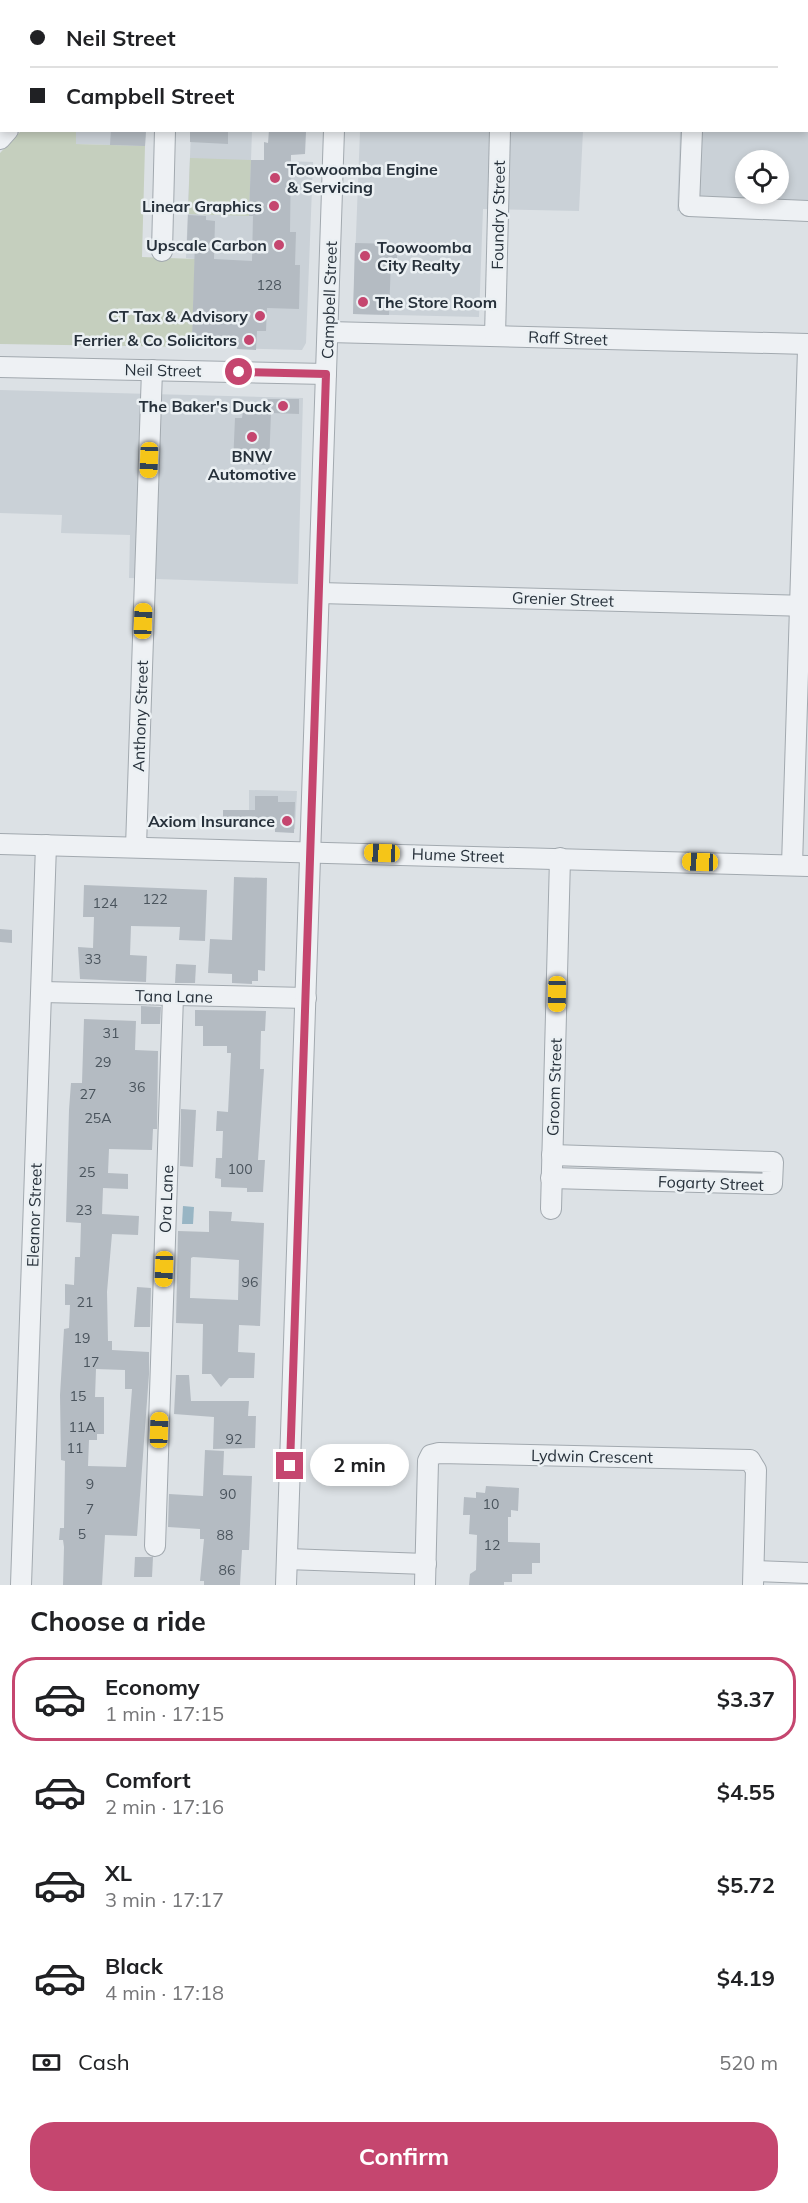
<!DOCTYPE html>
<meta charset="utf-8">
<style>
:root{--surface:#fff;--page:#f6f6f6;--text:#202124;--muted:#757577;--line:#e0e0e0;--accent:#c5466f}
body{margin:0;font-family:Mulish,sans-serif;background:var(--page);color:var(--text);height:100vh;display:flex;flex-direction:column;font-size:22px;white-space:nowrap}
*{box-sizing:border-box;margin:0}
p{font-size:20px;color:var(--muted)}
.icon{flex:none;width:33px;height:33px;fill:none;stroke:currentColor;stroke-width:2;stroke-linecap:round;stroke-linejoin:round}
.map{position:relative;height:1585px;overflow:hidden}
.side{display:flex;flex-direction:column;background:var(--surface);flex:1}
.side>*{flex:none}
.banner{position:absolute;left:0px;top:0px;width:808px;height:132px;box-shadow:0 3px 9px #0003;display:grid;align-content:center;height:132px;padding:0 30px;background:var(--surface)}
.buttons{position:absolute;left:735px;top:150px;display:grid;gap:12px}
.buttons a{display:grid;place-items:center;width:54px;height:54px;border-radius:50%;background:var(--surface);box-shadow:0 3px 9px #0003;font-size:30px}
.end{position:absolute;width:27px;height:27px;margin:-14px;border:8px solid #c5466f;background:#fff;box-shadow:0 0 0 3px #fff}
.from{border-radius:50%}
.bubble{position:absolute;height:42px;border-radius:21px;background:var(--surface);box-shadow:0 3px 9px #0003;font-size:20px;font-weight:700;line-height:42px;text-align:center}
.car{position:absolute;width:18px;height:36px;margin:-18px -9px;border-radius:8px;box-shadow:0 0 4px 2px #0007;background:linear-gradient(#f5c518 24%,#345 0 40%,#f5c518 0 76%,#345 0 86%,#f5c518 0)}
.banner b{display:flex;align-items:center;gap:21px;height:57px;font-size:22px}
.banner b+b{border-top:2px solid var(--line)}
.banner i{width:15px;height:15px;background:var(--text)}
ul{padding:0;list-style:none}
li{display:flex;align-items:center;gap:18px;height:84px;margin:0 12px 9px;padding:0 18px;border:3px solid transparent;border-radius:24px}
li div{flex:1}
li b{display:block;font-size:22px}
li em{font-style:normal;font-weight:700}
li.active{border-color:var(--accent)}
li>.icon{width:54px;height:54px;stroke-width:1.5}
h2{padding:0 30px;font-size:27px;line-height:72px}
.pay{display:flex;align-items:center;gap:15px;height:66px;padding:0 30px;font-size:22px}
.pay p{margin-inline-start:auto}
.action{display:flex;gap:12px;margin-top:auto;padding:12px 30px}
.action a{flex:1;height:69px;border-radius:24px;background:var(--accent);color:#fff;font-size:24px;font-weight:700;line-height:69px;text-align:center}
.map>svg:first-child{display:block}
</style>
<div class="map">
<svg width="808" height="1585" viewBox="0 0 808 1585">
<rect width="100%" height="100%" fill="#dce1e5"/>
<g fill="#cad1d7" fill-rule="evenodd">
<path d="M 365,0 L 808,0 L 808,215 L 677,211 L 680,131 L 807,130 L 807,2 ZM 746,160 L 778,160 L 778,194 L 746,194 Z"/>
<polygon points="76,131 146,131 145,146 76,144"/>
<polygon points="191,131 252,131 251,160 313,162 306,343 302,350 192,347 195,259 186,258"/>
<polygon points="360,131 583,131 579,211 483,209 479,317 353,314"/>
<polygon points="0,390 303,398 298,584 129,578 130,535 61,533 62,515 0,513"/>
<polygon points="249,790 297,791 295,829 249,828"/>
</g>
<g fill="#c5cfbe">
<polygon points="22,130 76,131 76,144 145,146 142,257 195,259 192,347 0,344 0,153"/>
<polygon points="190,158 251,160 249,216 188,214"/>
</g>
<polygon fill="#98b5c4" points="183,1206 194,1207 193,1224 182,1224"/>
<g fill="#b4bbc2" fill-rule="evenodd">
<polygon points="111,130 146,130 145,146 110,145"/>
<polygon points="190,130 228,130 228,144 190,142"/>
<polygon points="269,130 306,132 305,154 291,155 290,232 296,232 295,265 300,265 299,309 267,308 266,331 257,331 256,350 237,349 238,341 192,339 195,241 187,241 188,215 206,216 206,220 215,221 214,259 252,261 253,216 249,216 251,160 264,160 264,142 268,143"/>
<polygon points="355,243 397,244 397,260 391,260 389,315 353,314"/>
<polygon points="267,399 299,399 299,414 271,413 269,465 233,464 235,418 242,418 243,411 249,411 249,402 267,403"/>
<polygon points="255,796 278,796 278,802 295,802 294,833 275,832 275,827 254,827 254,824 223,824 223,810 255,810"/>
<polygon points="234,877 267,878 265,971 258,970 258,981 252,981 252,984 232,983 232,974 208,973 210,939 232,940"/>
<polygon points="84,885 207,890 205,941 179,940 180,927 131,926 130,955 147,956 146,982 80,979 78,947 93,948 94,917 83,917"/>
<polygon points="0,929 12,930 12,943 0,942"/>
<polygon points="176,964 196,965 195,983 175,983"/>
<polygon points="141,1006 161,1007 160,1024 141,1024"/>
<polygon points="195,1010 266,1011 265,1031 261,1031 260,1069 264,1069 258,1160 265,1160 263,1192 247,1192 247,1188 221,1187 221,1179 215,1178 216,1158 222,1158 223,1131 216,1131 217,1111 228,1112 231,1053 227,1053 227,1046 203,1046 203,1026 195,1026"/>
<path d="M 84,1019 L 136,1021 L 135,1050 L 158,1051 L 157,1129 L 153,1129 L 152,1150 L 109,1149 L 108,1173 L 128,1174 L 128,1189 L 103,1188 L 102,1214 L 139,1216 L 138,1235 L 112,1234 L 107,1292 L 108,1341 L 112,1341 L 112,1350 L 149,1352 L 149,1374 L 137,1536 L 105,1535 L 102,1585 L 63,1585 L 64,1547 L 63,1540 L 59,1540 L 60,1528 L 64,1528 L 65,1461 L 61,1460 L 60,1395 L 64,1329 L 69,1328 L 70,1305 L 65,1305 L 65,1284 L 74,1285 L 75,1257 L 80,1257 L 81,1223 L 66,1222 L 69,1110 L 71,1083 L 82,1083 ZM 96,1369 L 125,1370 L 125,1389 L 132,1389 L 126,1467 L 88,1466 L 89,1440 L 97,1440 L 97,1434 L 104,1434 L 104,1397 L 95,1397 Z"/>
<polygon points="181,1109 196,1110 193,1167 180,1166"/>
<path d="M 209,1211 L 232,1212 L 231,1221 L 264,1223 L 260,1326 L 239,1325 L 238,1352 L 255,1353 L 254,1378 L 229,1378 L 221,1387 L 211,1374 L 202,1374 L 203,1324 L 176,1323 L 178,1231 L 209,1232 ZM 193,1257 L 239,1260 L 238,1300 L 190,1298 L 191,1258 Z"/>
<polygon points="137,1287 151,1288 150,1327 134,1327"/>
<polygon points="176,1375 189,1375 191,1401 249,1401 248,1416 256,1416 255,1448 213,1449 214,1417 174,1414"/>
<polygon points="205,1450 224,1451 223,1475 252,1476 249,1550 242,1550 240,1585 204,1585 204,1581 200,1581 204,1539 200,1539 200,1529 168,1527 169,1494 203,1496"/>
<polygon points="486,1486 519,1488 518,1511 511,1510 511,1517 508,1517 508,1542 540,1543 540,1563 532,1563 532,1574 512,1574 512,1582 504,1582 504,1585 469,1585 470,1574 476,1570 477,1535 469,1534 470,1515 463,1515 464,1497 476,1498 476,1492 485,1493"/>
<polygon points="135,1557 153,1557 152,1577 134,1577"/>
</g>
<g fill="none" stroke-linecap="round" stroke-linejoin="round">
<defs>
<g id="minor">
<polyline points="69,2 70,0"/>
<polyline points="338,2 338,0"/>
<polyline points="503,2 503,0"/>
<polyline points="696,2 696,0"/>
<polyline points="807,25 808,25"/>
<polyline points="692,130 689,206 808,211"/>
<polyline points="0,139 8,130"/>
<polyline points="162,251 165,130"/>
<polyline points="328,332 808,344"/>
<polyline points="495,336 500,130"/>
<polyline points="0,367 326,374"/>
<polyline points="319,593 808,606"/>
<polyline points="0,844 808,866"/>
<polyline points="136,847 152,370"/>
<polyline points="792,865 808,349"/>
<polyline points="42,992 306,998"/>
<polyline points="551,1178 772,1184 773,1162 552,1155"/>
<polyline points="551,1209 560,858"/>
<polyline points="155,1546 173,996"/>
<polyline points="287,1559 426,1564"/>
<polyline points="754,1571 808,1573"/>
<polyline points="21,1585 46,845"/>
<polyline points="286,1585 334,130"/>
<polyline points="425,1585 428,1461 431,1455 439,1453 750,1460 756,1470 753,1585"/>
</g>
<g id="highway">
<polyline points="31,2 31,0"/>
<polyline points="0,19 2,15"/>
<polyline points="0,71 2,69"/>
</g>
</defs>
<use href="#minor" stroke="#a2a9af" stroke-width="22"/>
<use href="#highway" stroke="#84919b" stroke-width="31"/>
<use href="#minor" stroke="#eef1f4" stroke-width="20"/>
<use href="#highway" stroke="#fff" stroke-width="28"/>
</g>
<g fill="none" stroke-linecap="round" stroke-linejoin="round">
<polyline stroke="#c5466f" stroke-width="8" points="239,372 326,374 290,1466"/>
</g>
<g fill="#c5466f" stroke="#ebf0f3" stroke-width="2">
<circle cx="275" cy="178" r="6"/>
<circle cx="274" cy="206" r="6"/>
<circle cx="279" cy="245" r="6"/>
<circle cx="365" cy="256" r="6"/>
<circle cx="363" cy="302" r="6"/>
<circle cx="260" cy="316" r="6"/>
<circle cx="249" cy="340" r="6"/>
<circle cx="283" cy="406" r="6"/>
<circle cx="252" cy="437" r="6"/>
<circle cx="287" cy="821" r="6"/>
</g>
<g text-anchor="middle" stroke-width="5" stroke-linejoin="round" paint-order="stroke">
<g font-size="14" fill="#4a545d">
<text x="269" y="290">128</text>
<text x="155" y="904">122</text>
<text x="105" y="908">124</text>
<text x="93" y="964">33</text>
<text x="111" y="1038">31</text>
<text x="103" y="1067">29</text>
<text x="137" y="1092">36</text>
<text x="88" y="1099">27</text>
<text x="98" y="1123">25A</text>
<text x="240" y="1174">100</text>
<text x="87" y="1177">25</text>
<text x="84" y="1215">23</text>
<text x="250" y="1287">96</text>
<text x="85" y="1307">21</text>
<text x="82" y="1343">19</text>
<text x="91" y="1367">17</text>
<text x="78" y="1401">15</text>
<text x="82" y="1432">11A</text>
<text x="234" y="1444">92</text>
<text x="75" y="1453">11</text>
<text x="90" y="1489">9</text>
<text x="228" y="1499">90</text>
<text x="491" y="1509">10</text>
<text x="90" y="1514">7</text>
<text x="82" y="1539">5</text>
<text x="225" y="1540">88</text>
<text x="492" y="1550">12</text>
<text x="227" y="1575">86</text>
</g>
<g font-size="16" font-weight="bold" fill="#27313b" stroke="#ebf0f3" text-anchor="end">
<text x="287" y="175" text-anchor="start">Toowoomba Engine<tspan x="287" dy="18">&amp; Servicing</tspan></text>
<text x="262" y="212">Linear Graphics</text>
<text x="267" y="251">Upscale Carbon</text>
<text x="377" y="253" text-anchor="start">Toowoomba<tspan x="377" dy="18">City Realty</tspan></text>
<text x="375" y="308" text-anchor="start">The Store Room</text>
<text x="248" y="322">CT Tax &amp; Advisory</text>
<text x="237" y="346">Ferrier &amp; Co Solicitors</text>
<text x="271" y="412">The Baker's Duck</text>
<text x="252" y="462" text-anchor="middle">BNW<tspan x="252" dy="18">Automotive</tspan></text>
<text x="275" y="827">Axiom Insurance</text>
</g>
<g font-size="16" fill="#27313b" stroke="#ebf0f3">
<text transform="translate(498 215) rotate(-89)" y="6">Foundry Street</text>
<text transform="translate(329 300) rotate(-88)" y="6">Campbell Street</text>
<text transform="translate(568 338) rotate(2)" y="6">Raff Street</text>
<text transform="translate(163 370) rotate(1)" y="6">Neil Street</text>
<text transform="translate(563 599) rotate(2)" y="6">Grenier Street</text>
<text transform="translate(140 716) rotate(-88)" y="6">Anthony Street</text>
<text transform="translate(458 855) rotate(2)" y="6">Hume Street</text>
<text transform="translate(174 996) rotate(1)" y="6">Tana Lane</text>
<text transform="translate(554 1087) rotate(-88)" y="6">Groom Street</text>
<text transform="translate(711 1183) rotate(2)" y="6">Fogarty Street</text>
<text transform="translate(166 1199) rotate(-88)" y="6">Ora Lane</text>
<text transform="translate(34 1215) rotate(-88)" y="6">Eleanor Street</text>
<text transform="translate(592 1456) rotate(1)" y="6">Lydwin Crescent</text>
</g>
</g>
</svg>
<div class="buttons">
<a><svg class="icon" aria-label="locate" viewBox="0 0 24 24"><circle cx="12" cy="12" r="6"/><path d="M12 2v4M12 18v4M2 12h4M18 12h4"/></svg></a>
</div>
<i class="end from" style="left:239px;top:372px"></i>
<i class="end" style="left:290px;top:1466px"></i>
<div class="bubble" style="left:310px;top:1444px;width:99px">2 min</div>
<i class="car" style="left:149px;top:460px;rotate:182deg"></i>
<i class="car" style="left:143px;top:621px;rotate:2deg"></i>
<i class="car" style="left:382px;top:853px;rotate:272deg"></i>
<i class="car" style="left:700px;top:862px;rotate:272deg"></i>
<i class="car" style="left:557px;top:994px;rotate:181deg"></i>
<i class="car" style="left:164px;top:1269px;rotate:182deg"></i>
<i class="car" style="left:159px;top:1430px;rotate:2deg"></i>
<div class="banner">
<b><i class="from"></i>Neil Street</b>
<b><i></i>Campbell Street</b>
</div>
</div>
<section class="side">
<h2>Choose a ride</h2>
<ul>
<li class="active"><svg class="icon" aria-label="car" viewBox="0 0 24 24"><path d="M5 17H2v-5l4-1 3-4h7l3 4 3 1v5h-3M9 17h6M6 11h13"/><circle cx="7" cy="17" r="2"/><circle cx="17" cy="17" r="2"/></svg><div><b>Economy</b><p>1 min · 17:15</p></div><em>$3.37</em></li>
<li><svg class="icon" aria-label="car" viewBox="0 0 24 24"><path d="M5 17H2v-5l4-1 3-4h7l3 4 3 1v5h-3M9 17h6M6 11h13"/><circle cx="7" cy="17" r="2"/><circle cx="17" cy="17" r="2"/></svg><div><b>Comfort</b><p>2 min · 17:16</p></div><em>$4.55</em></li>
<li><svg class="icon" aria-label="car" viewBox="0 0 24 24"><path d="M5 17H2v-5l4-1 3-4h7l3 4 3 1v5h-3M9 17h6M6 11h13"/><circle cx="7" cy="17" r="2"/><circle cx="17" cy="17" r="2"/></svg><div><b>XL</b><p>3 min · 17:17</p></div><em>$5.72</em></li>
<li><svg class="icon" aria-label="car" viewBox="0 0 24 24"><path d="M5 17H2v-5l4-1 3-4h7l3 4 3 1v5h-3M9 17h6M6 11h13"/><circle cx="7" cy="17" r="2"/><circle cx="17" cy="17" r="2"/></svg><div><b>Black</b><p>4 min · 17:18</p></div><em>$4.19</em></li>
</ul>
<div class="pay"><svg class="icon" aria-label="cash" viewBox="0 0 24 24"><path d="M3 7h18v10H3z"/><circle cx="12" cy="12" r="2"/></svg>Cash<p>520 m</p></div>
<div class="action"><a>Confirm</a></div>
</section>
